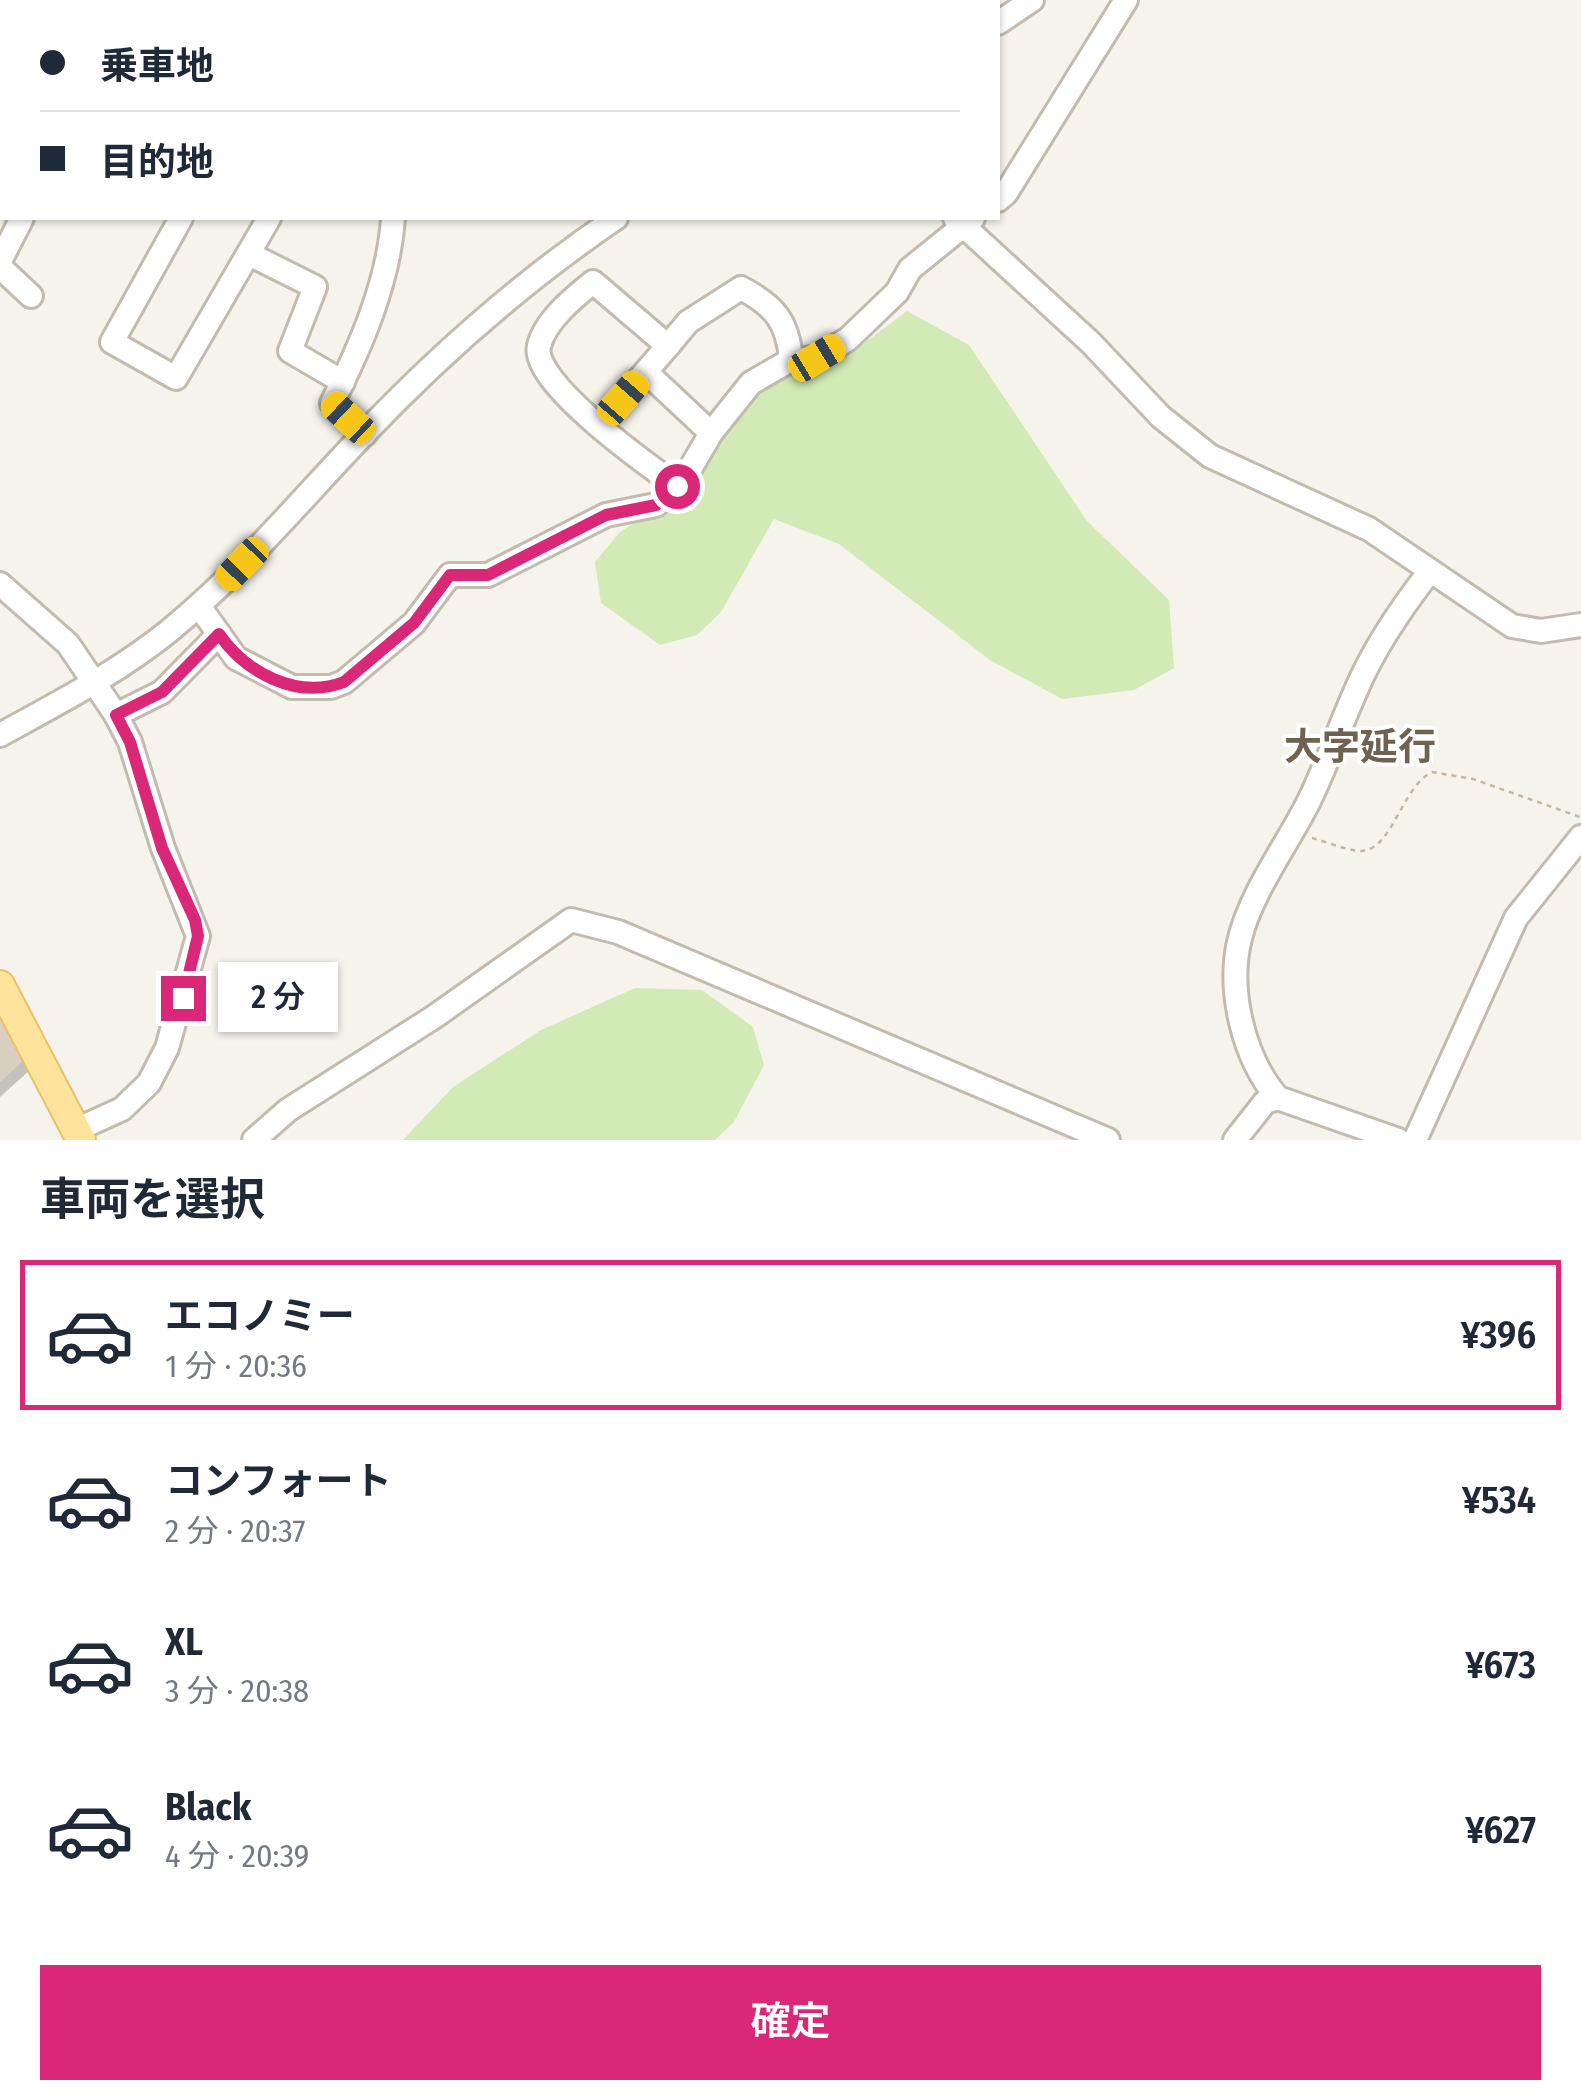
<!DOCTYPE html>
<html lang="ja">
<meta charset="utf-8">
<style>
:root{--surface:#fff;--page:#f6f6f7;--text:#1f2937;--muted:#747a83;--line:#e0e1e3;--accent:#db2777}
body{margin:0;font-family:"Fira Sans Condensed","Noto Sans JP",sans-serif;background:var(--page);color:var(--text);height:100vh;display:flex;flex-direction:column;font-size:38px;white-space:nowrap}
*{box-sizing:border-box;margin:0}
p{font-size:32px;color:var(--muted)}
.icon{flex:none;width:55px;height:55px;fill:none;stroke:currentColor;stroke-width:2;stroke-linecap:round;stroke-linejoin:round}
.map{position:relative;height:1140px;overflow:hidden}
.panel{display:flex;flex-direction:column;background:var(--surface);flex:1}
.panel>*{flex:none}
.banner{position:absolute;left:0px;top:0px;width:1000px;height:220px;box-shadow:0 2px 8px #0004;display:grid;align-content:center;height:220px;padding:0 40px;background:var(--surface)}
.end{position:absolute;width:45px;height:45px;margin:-22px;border:12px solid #db2777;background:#fff;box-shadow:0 0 0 5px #fff}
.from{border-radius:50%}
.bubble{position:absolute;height:70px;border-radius:0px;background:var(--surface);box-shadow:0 2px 8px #0004;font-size:32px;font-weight:600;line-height:70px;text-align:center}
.car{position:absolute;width:30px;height:60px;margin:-30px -15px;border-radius:12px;box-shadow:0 0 8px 2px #0007;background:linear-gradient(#f5c518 24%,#345 0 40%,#f5c518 0 76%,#345 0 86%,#f5c518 0)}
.banner b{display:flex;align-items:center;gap:35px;height:95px;font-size:38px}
.banner b+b{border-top:2px solid var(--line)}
.banner i{width:25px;height:25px;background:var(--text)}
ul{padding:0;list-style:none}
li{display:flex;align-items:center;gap:30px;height:150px;margin:0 20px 15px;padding:0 20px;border:5px solid transparent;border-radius:0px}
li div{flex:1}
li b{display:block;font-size:38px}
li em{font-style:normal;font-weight:600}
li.selected{border-color:var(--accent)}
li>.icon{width:90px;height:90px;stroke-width:1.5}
h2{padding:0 40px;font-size:45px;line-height:120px}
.primary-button{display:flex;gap:20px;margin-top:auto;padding:20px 40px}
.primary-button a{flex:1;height:115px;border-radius:0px;background:var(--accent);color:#fff;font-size:40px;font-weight:600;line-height:115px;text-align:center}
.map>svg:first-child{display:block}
</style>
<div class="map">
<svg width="1581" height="1140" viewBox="0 0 1581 1140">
<rect width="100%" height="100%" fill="#f6f3ec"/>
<g fill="#d2eab5">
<polygon points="907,311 969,345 1087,521 1169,600 1174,668 1134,690 1062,699 990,660 839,544 774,519 721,612 697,635 660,645 601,603 595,562 620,532 676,496 749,396 787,373 807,372 863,344"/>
<polygon points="635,988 702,990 753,1027 764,1065 734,1122 715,1140 403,1140 453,1087 541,1030"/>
</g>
<polygon fill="#0003" points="0,1022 30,1070 0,1097"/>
<polygon fill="#d8cfc1" points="0,1018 23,1061 0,1082"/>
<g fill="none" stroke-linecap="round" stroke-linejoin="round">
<defs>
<g id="minor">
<polyline points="736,0 739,2"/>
<polyline points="18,2 18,0"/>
<polyline points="439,2 440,0"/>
<polyline points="764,2 766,0"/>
<polyline points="922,2 927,0"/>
<polyline points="998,23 1032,0"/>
<polyline points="0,115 2,116"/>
<polyline points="0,147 2,133"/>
<polyline points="0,195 2,196"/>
<polyline points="998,200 1006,193 1126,0"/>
<polyline points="181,218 112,342 176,378 269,218"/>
<polyline points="955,218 1091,343 1161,417 1210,456 1369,529 1512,626 1541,631 1581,625"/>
<polyline points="249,254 315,287 290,351 343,382"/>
<polyline points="0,261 22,218"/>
<polyline points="0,267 31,296"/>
<polyline points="646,372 711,433"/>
<polyline points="601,423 668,346"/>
<path d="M 365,434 L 332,403 C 361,346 389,281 393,218"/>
<path d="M 677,486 C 649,466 530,382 539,346 C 545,321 573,298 593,282 L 668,346 L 688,322 L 741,288 C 775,306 788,322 791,360"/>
<polyline points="0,584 68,644 116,715 130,742 163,848 198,936 167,1048 149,1083 122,1109 76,1130"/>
<polyline points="199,606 236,658 292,687 331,687 344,682 414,623 450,575 488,575 606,515 656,505 686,476 711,433 751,383 791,360 817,358 848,339 897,292 910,269 973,218"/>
<polyline points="116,715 162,692 219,634"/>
<path d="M 0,735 C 58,703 117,673 169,631 C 240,573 299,502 362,436 C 440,354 523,281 616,218"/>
<polyline points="254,1140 288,1110 434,1017 571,920 618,932 1108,1140"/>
<polyline points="1235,1140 1265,1102 1278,1098"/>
<path d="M 1398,1140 L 1278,1098 C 1243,1058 1227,989 1240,938 C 1252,891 1287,845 1309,801 C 1327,764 1340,726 1357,688 C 1375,646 1402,607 1430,571"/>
<polyline points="1415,1140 1516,918 1581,837"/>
</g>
<polyline id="major" points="0,985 81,1140"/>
</defs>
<use href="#minor" stroke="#c2bbae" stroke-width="28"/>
<use href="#major" stroke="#e6c16a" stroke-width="32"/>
<path stroke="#c4b79f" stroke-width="2.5" stroke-dasharray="5 5" stroke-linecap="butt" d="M 1312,838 C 1327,842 1343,849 1359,851 C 1392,853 1401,787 1432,772 L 1473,779 L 1580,817"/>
<use href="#minor" stroke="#fff" stroke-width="22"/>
<use href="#major" stroke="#ffe39c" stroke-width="28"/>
</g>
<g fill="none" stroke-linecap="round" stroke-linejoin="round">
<path stroke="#db2777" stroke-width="12" d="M 183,998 L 198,936 L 195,920 L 162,848 L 130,742 L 116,715 L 162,692 L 219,634 C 246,673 297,700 344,682 L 414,623 L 450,575 L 488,575 L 606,515 L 656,505 L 677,486"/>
</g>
<g text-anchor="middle" stroke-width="8" stroke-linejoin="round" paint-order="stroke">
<g font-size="38" font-weight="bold" fill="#6e6250" stroke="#fff">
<text x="1360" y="760">大字延行</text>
</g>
</g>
</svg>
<i class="end from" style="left:677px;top:486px"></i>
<i class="end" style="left:183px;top:998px"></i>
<div class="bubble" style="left:218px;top:962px;width:120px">2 分</div>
<i class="car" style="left:817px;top:358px;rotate:59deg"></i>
<i class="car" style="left:623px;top:398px;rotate:41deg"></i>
<i class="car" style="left:348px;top:418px;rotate:313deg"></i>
<i class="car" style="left:242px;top:564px;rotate:224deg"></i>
<div class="banner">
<b><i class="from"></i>乗車地</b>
<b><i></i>目的地</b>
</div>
</div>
<section class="panel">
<h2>車両を選択</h2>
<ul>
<li class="selected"><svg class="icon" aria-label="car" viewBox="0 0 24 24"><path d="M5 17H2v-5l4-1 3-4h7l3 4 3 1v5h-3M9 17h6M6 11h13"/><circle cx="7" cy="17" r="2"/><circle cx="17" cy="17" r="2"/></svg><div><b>エコノミー</b><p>1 分 · 20:36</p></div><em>¥396</em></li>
<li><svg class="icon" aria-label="car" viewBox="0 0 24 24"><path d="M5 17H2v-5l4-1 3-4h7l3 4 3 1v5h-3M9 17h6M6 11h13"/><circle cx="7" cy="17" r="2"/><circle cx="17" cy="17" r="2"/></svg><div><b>コンフォート</b><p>2 分 · 20:37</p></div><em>¥534</em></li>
<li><svg class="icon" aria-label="car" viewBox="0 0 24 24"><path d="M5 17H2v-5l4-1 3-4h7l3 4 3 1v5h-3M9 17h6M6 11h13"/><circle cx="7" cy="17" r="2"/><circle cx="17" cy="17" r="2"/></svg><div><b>XL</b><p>3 分 · 20:38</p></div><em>¥673</em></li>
<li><svg class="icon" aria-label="car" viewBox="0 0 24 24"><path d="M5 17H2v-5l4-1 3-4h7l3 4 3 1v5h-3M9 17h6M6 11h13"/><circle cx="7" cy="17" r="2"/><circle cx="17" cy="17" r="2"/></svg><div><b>Black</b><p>4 分 · 20:39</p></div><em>¥627</em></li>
</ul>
<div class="primary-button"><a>確定</a></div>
</section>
